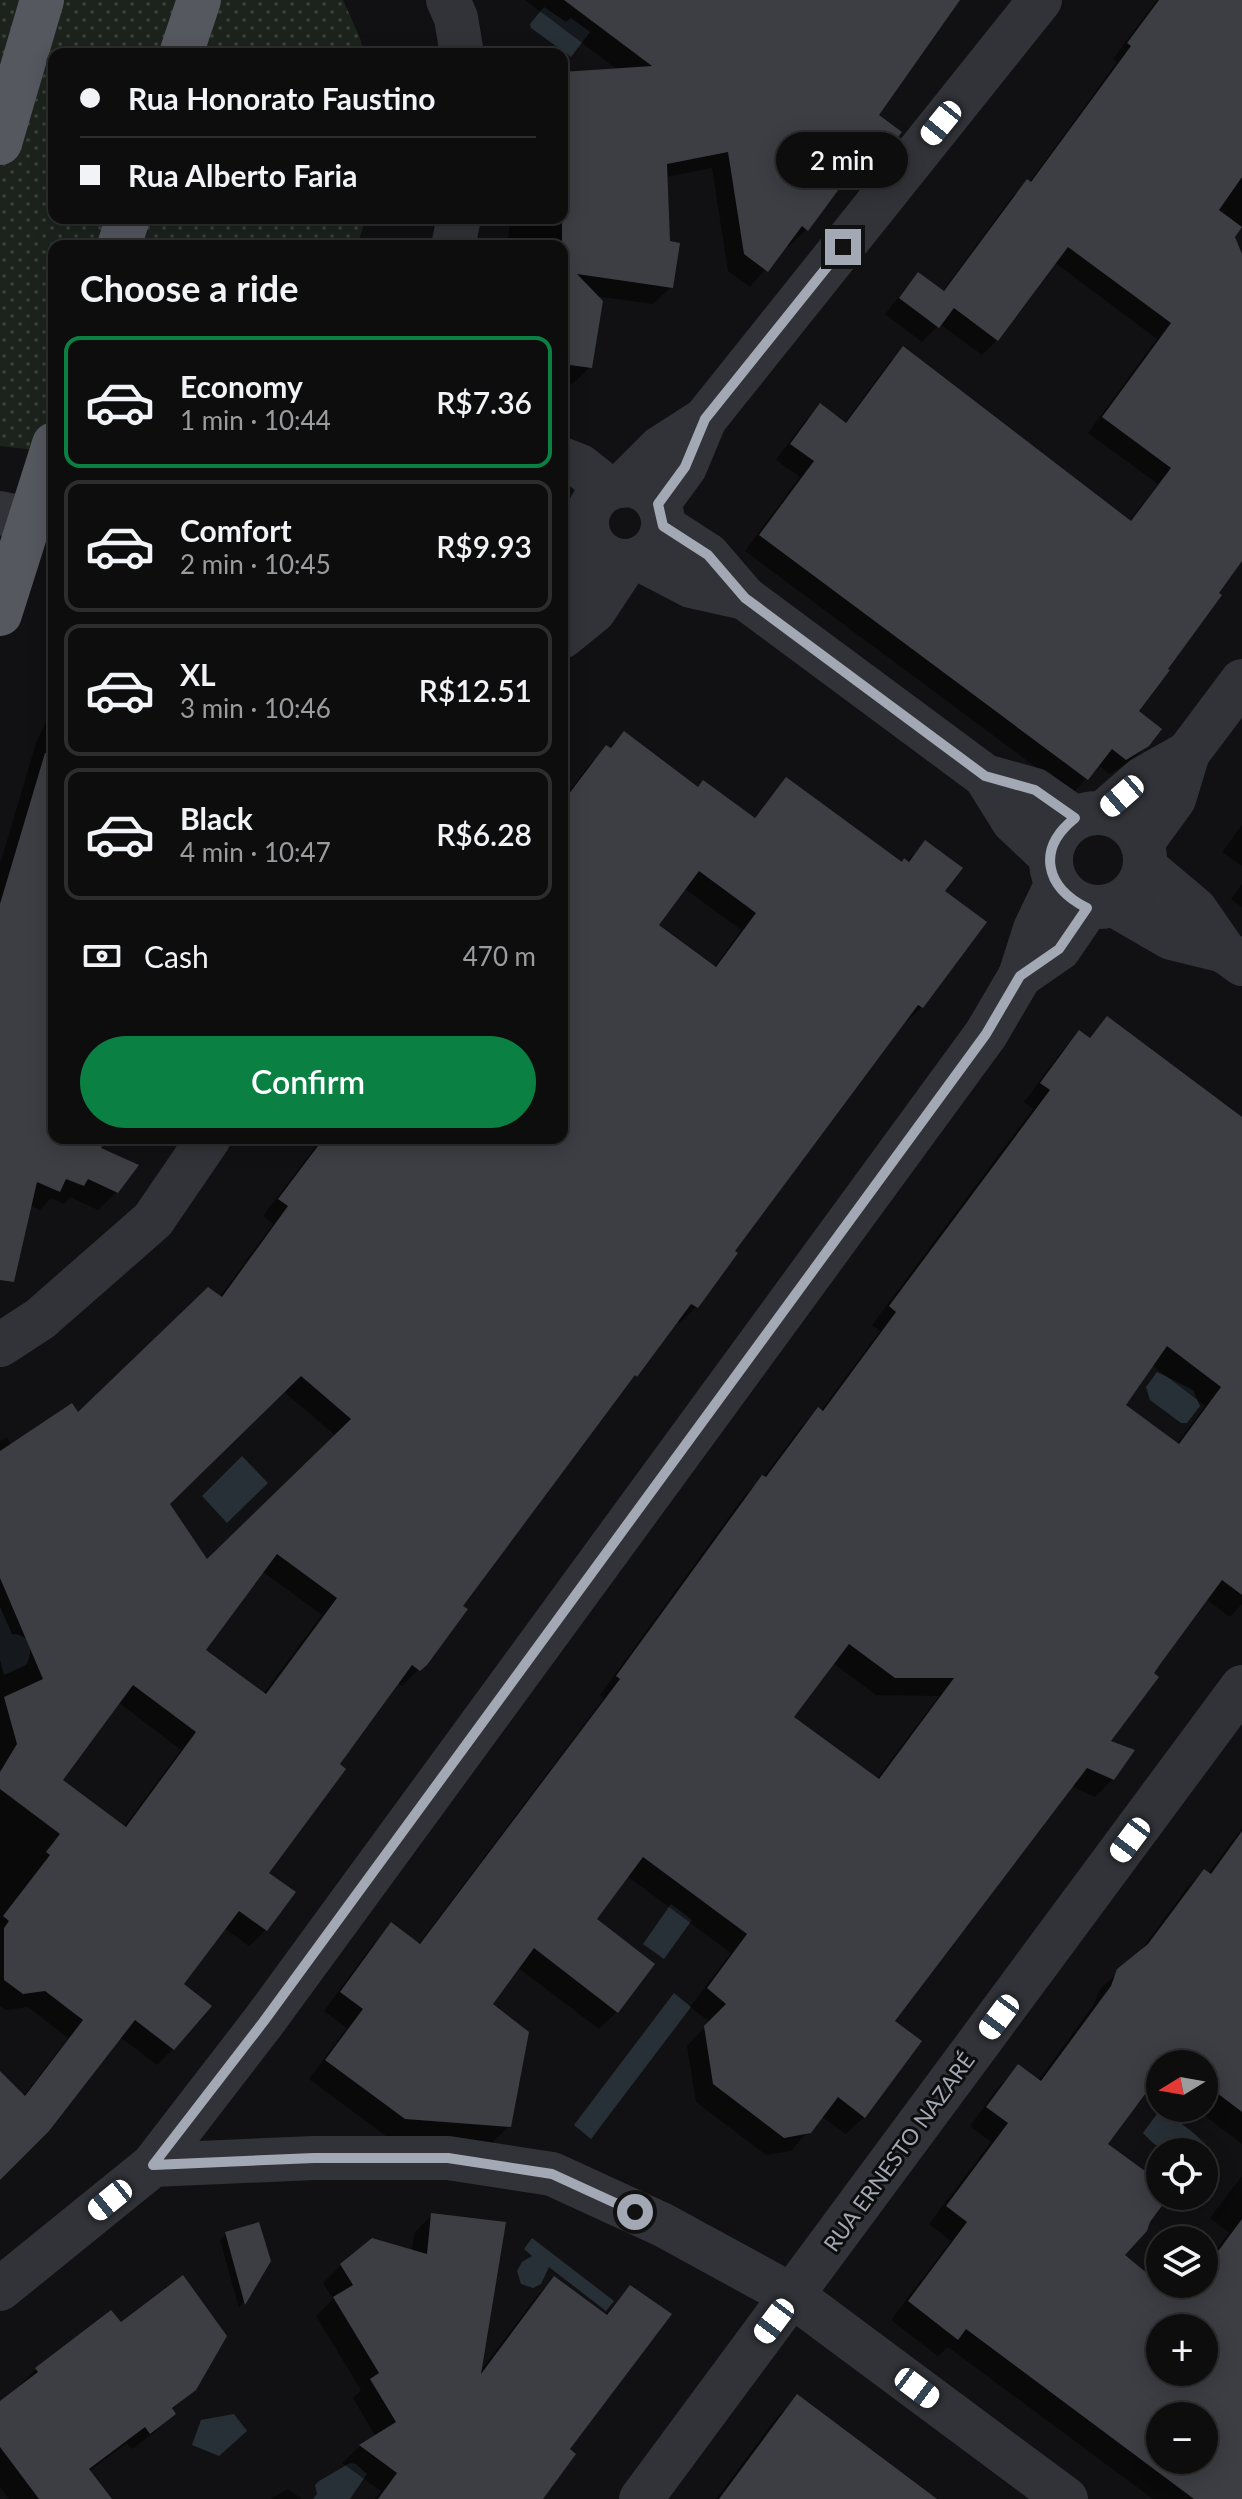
<!DOCTYPE html>
<meta charset="utf-8">
<style>
:root{--surface:#0d0d0e;--page:#1b1b1c;--text:#f1f3f6;--muted:#9a9c9e;--line:#2d2d2e;--accent:#0b8043}
body{margin:0;font-family:Lato,sans-serif;background:var(--page);color:var(--text);height:100vh;display:flex;flex-direction:column;font-size:30px;white-space:nowrap}
*{box-sizing:border-box;margin:0}
p{font-size:26px;color:var(--muted)}
.icon{flex:none;width:44px;height:44px;fill:none;stroke:currentColor;stroke-width:2;stroke-linecap:round;stroke-linejoin:round}
.map{position:relative;flex:1;overflow:hidden}
.sheet{position:absolute;left:48px;top:240px;width:520px;height:904px;display:flex;flex-direction:column;background:var(--surface);border-radius:16px;box-shadow:0 4px 20px #0003,0 0 0 2px var(--line)}
.sheet>*{flex:none}
.hud{position:absolute;left:48px;top:48px;width:520px;height:176px;border-radius:16px;box-shadow:0 4px 20px #0003,0 0 0 2px var(--line);display:grid;align-content:center;height:176px;padding:0 32px;background:var(--surface)}
.needle{width:52px;rotate:259deg}
.tools{position:absolute;left:1146px;top:2050px;display:grid;gap:16px}
.tools a{display:grid;place-items:center;width:72px;height:72px;border-radius:50%;background:var(--surface);box-shadow:0 4px 20px #0003,0 0 0 2px var(--line);font-size:40px}
.end{position:absolute;width:36px;height:36px;margin:-18px;border:10px solid #a2a8b4;background:#111;box-shadow:0 0 0 4px #111}
.from{border-radius:50%}
.bubble{position:absolute;height:56px;border-radius:28px;background:var(--surface);box-shadow:0 4px 20px #0003,0 0 0 2px var(--line);font-size:26px;font-weight:600;line-height:56px;text-align:center}
.car{position:absolute;width:24px;height:48px;margin:-24px -12px;border-radius:10px;box-shadow:0 0 6px 2px #0007;background:linear-gradient(#fff 24%,#345 0 40%,#fff 0 76%,#345 0 86%,#fff 0)}
.hud b{display:flex;align-items:center;gap:28px;height:76px;font-size:30px}
.hud b+b{border-top:2px solid var(--line)}
.hud i{width:20px;height:20px;background:var(--text)}
ul{padding:0;list-style:none}
li{display:flex;align-items:center;gap:24px;height:132px;margin:0 16px 12px;padding:0 16px;border:4px solid var(--line);border-radius:16px}
li div{flex:1}
li b{display:block;font-size:30px}
li em{font-style:normal;font-weight:600}
li.on{border-color:var(--accent)}
li>.icon{width:72px;height:72px;stroke-width:1.5}
h2{padding:0 32px;font-size:36px;line-height:96px}
.pay{display:flex;align-items:center;gap:20px;height:88px;padding:0 32px;font-size:30px}
.pay p{margin-inline-start:auto}
.primary-button{display:flex;gap:16px;margin-top:auto;padding:16px 32px}
.primary-button a{flex:1;height:92px;border-radius:48px;background:var(--accent);color:#fff;font-size:32px;font-weight:600;line-height:92px;text-align:center}
.map>svg:first-child{display:block}
</style>
<div class="map">
<svg width="1242" height="2499" viewBox="0 0 1242 2499">
<defs>
<pattern id="park-dots" width="8" height="8" patternUnits="userSpaceOnUse" patternTransform="scale(2)"><rect width="8" height="8" fill="#1c231d"/><path d="M2 2h.1M6 6h.1" fill="none" stroke="#3a403b" stroke-width="1.8" stroke-linecap="round"/></pattern>
</defs>
<rect width="100%" height="100%" fill="#111113"/>
<polygon fill="url(#park-dots)" points="0,0 343,0 360,38 364,54 54,54 54,218 366,218 357,246 54,246 54,452 0,446"/>
<g fill="#283037">
<polygon points="544,7 566,22 571,18 590,32 571,57 531,28 530,24"/>
<polygon points="1157,1372 1193,1390 1200,1406 1187,1423 1181,1423 1150,1400 1146,1387"/>
<polygon points="242,1456 268,1483 227,1523 202,1496"/>
<path d="M 0,1607 L 12,1634 C 31,1634 34,1651 26,1665 L 4,1675 L 0,1660 Z"/>
<polygon points="671,1904 692,1920 664,1959 643,1944"/>
<polygon points="674,1993 691,2007 591,2139 574,2125"/>
<path d="M 1159,2111 C 1176,2119 1192,2130 1205,2144 L 1199,2152 C 1170,2152 1163,2155 1143,2133 Z"/>
<polygon points="532,2238 614,2301 606,2311 549,2267 541,2284 533,2288 521,2284 517,2271 522,2262 532,2256 524,2249"/>
<polygon points="234,2414 247,2431 219,2456 192,2445 201,2420"/>
<polygon points="350,2463 356,2464 367,2474 350,2499 313,2499 317,2494 315,2485 319,2481"/>
</g>
<g fill="#0007" fill-rule="evenodd">
<polygon points="525,0 958,0 876,115 873,166 856,183 847,176 807,229 789,246 786,244 750,287 728,271 712,168 666,177 671,287 653,304 595,296 590,367 573,384 562,383 562,246 507,246 510,222 496,218 562,218 562,74 618,70"/>
<polygon points="1157,0 1242,0 1242,225 1224,250 1242,263 1242,558 1136,711 1147,745 1131,761 1110,774 1098,765 1072,794 745,551 800,477 776,460 805,421 820,406 844,424 888,364 903,349 1129,522 1158,484 1088,433 1157,339 1054,262 997,340 982,355 940,324 922,342 885,314 918,274 942,292 1012,197 1027,182 1029,183 1117,62 1113,59"/>
<polygon points="54,705 54,1138 106,1138 97,1148 117,1192 98,1210 70,1197 64,1204 51,1198 40,1210 30,1205 0,1263 0,864 36,743"/>
<path d="M 624,734 L 697,789 L 753,819 L 786,779 L 902,864 L 906,862 L 925,843 L 942,891 L 922,1007 L 905,1023 L 903,1022 L 733,1252 L 736,1254 L 696,1307 L 680,1323 L 676,1321 L 636,1375 L 622,1389 L 460,1606 L 425,1663 L 402,1686 L 397,1682 L 337,1765 L 267,1874 L 266,1930 L 249,1946 L 224,1928 L 181,1985 L 173,2049 L 157,2065 L 120,2037 L 0,2177 L 0,2074 L 23,2097 L 68,2038 L 28,2007 L 6,2010 L 0,2006 L 0,1441 L 7,1437 L 11,1446 L 77,1415 L 219,1298 L 273,1224 L 263,1216 L 316,1146 L 305,1138 L 562,1138 L 562,801 L 590,764 ZM 684,888 L 741,930 L 714,968 L 656,925 ZM 283,1391 L 336,1436 L 207,1562 L 168,1504 ZM 262,1571 L 322,1615 L 263,1694 L 204,1651 ZM 118,1702 L 181,1750 L 123,1828 L 60,1780 Z"/>
<polygon points="1242,825 1242,866 1222,852"/>
<polygon points="1242,884 1242,907 1231,899"/>
<path d="M 1107,1019 L 1242,1120 L 1242,1604 L 1230,1617 L 1206,1599 L 1159,1662 L 1108,1742 L 1113,1779 L 1095,1797 L 1071,1786 L 892,2021 L 864,2117 L 846,2134 L 821,2116 L 791,2151 L 766,2155 L 696,2102 L 687,2046 L 710,2022 L 690,2007 L 731,1953 L 627,1876 L 594,1919 L 617,2012 L 599,2029 L 517,1967 L 490,2004 L 509,2126 L 491,2144 L 386,2136 L 309,2079 L 347,2028 L 324,2011 L 374,1943 L 392,1925 L 418,1945 L 604,1698 L 600,1695 L 745,1495 L 763,1478 L 800,1428 L 818,1410 L 820,1412 L 880,1331 L 872,1325 L 1033,1109 L 1024,1102 L 1062,1051 L 1079,1033 L 1088,1039 ZM 1152,1365 L 1205,1406 L 1176,1445 L 1124,1406 ZM 833,1663 L 876,1695 L 939,1696 L 876,1780 L 792,1718 Z"/>
<path d="M 1242,1828 L 1242,2144 L 1195,2108 L 1204,2108 L 1204,2064 L 1160,2064 L 1160,2081 L 1155,2077 L 1105,2144 L 1160,2185 L 1160,2196 L 1166,2196 L 1122,2256 L 1180,2299 L 1191,2284 L 1204,2284 L 1204,2266 L 1229,2233 L 1210,2218 L 1242,2176 L 1242,2499 L 1153,2499 L 948,2347 L 938,2356 L 891,2320 L 951,2241 L 929,2224 L 991,2142 L 970,2126 L 1001,2084 L 1019,2066 L 1038,2081 L 1093,2006 L 1100,1989 L 1137,1956 L 1186,1889 L 1204,1871 L 1208,1874 ZM 1160,2328 L 1204,2328 L 1204,2372 L 1160,2372 ZM 1160,2416 L 1204,2416 L 1204,2460 L 1160,2460 Z"/>
<polygon points="432,2215 479,2373 537,2296 555,2278 605,2315 630,2287 567,2449 540,2499 375,2499 381,2491 342,2463 360,2446 376,2437 353,2398 361,2390 316,2316 333,2299 323,2283 341,2265 412,2252 414,2233"/>
<polygon points="226,2234 269,2261 239,2308 220,2240"/>
<polygon points="120,2325 194,2389 171,2411 173,2414 156,2431 132,2449 127,2443 89,2471 85,2499 9,2499 0,2487 0,2404 20,2388 19,2386 36,2369"/>
<polygon points="797,2397 934,2499 716,2499 777,2417"/>
<polygon points="288,2489 302,2499 270,2499"/>
</g>
<g fill="#3d3e43" fill-rule="evenodd">
<polygon points="564,0 960,0 879,115 902,132 874,167 862,158 808,231 802,226 768,272 744,254 728,152 667,164 670,241 680,243 673,288 577,274 603,301 592,368 562,364 562,72 652,66"/>
<polygon points="1159,0 1242,0 1242,177 1219,210 1242,227 1235,237 1242,254 1242,561 1219,593 1222,595 1168,669 1170,670 1139,711 1162,729 1149,746 1126,760 1112,749 1088,780 759,535 814,461 790,444 820,403 846,423 903,346 1131,521 1171,468 1102,417 1171,323 1068,247 998,341 954,308 939,328 899,298 918,272 944,291 1027,179 1031,182 1131,46 1127,43"/>
<path d="M 624,731 L 698,787 L 703,780 L 755,818 L 786,777 L 902,862 L 904,858 L 909,862 L 925,840 L 963,868 L 945,891 L 987,922 L 923,1008 L 918,1005 L 735,1251 L 738,1253 L 698,1308 L 691,1304 L 637,1377 L 635,1375 L 463,1606 L 468,1609 L 427,1665 L 420,1671 L 412,1665 L 340,1764 L 346,1769 L 269,1873 L 296,1892 L 267,1931 L 239,1911 L 184,1984 L 212,2006 L 174,2050 L 135,2020 L 49,2131 L 0,2180 L 0,2071 L 25,2096 L 83,2020 L 45,1991 L 23,1994 L 4,1980 L 4,1928 L 9,1921 L 3,1916 L 50,1855 L 46,1852 L 60,1834 L 0,1789 L 0,1772 L 17,1744 L 4,1697 L 43,1679 L 0,1578 L 0,1451 L 72,1403 L 78,1412 L 208,1287 L 222,1297 L 288,1206 L 278,1199 L 324,1138 L 562,1138 L 562,803 L 606,745 L 611,748 ZM 699,871 L 756,913 L 716,967 L 659,925 ZM 301,1376 L 351,1419 L 207,1559 L 170,1504 ZM 277,1554 L 337,1598 L 266,1694 L 206,1650 ZM 133,1685 L 196,1732 L 126,1827 L 63,1780 Z"/>
<polygon points="45,753 54,754 54,1138 106,1138 101,1148 139,1165 118,1193 88,1179 84,1186 66,1179 60,1192 37,1182 14,1282 0,1280 0,904"/>
<path d="M 1107,1016 L 1242,1117 L 1242,1595 L 1222,1580 L 1161,1663 L 1154,1673 L 1159,1677 L 1111,1741 L 1135,1750 L 1114,1780 L 1087,1768 L 895,2021 L 922,2041 L 865,2118 L 838,2097 L 811,2133 L 784,2138 L 713,2084 L 704,2026 L 726,2004 L 707,1988 L 747,1934 L 643,1857 L 597,1919 L 655,1964 L 618,2013 L 534,1948 L 493,2004 L 529,2032 L 511,2127 L 405,2119 L 325,2060 L 363,2009 L 340,1992 L 391,1922 L 420,1944 L 620,1679 L 616,1676 L 762,1475 L 766,1477 L 818,1407 L 823,1411 L 896,1312 L 889,1306 L 1050,1090 L 1040,1083 L 1079,1030 L 1090,1038 ZM 1167,1346 L 1221,1387 L 1179,1444 L 1126,1405 ZM 849,1644 L 895,1678 L 954,1678 L 879,1779 L 794,1717 Z"/>
<path d="M 1242,1831 L 1242,2112 L 1204,2083 L 1204,2064 L 1179,2064 L 1171,2058 L 1167,2064 L 1160,2064 L 1160,2074 L 1108,2144 L 1160,2182 L 1160,2196 L 1169,2196 L 1150,2222 L 1147,2231 L 1125,2255 L 1160,2284 L 1183,2298 L 1193,2284 L 1204,2284 L 1204,2270 L 1242,2219 L 1242,2499 L 1194,2499 L 966,2329 L 958,2340 L 908,2301 L 967,2222 L 946,2206 L 1008,2123 L 986,2107 L 1018,2064 L 1041,2081 L 1111,1986 L 1117,1969 L 1148,1944 L 1204,1869 L 1211,1874 ZM 1160,2328 L 1204,2328 L 1204,2372 L 1160,2372 ZM 1160,2416 L 1204,2416 L 1204,2460 L 1160,2460 Z"/>
<polygon points="431,2213 506,2222 481,2374 554,2276 607,2315 630,2285 672,2314 570,2449 576,2454 543,2499 378,2499 397,2473 359,2445 396,2422 370,2379 379,2373 333,2297 353,2285 340,2264 372,2238 427,2254"/>
<polygon points="259,2222 271,2261 245,2305 225,2232"/>
<polygon points="183,2275 227,2336 196,2390 172,2408 176,2414 150,2434 145,2427 89,2469 112,2499 39,2499 0,2447 0,2401 38,2372 35,2368 111,2310 121,2322"/>
<polygon points="797,2394 937,2499 719,2499"/>
</g>
<g fill="none" stroke-linecap="round" stroke-linejoin="round">
<g stroke="#323338" stroke-width="44">
<polyline points="448,0 456,18 462,54"/>
<polyline points="453,246 459,218"/>
<polyline points="562,459 580,466 609,489"/>
<circle cx="625" cy="523" r="38"/>
<polyline points="622,486 660,448 705,419"/>
<polyline points="658,504 685,467 705,419 1040,0"/>
<polyline points="0,513 29,519 54,520"/>
<polyline points="663,526 708,555 745,598 985,776 1035,790 1075,818"/>
<polyline points="639,559 691,586 745,598"/>
<polyline points="564,634 569,594 594,545"/>
<polyline points="562,637 594,611 627,561"/>
<polyline points="985,776 1013,821 1050,856"/>
<circle cx="1098" cy="860" r="47"/>
<polyline points="1103,813 1142,779 1188,753"/>
<polyline points="1142,843 1174,799 1188,753 1242,681"/>
<polyline points="1145,867 1195,909 1224,951 1242,964"/>
<polyline points="1114,905 1171,938 1224,951"/>
<polyline points="1020,976 1059,949 1087,908"/>
<polyline points="0,1345 40,1319 153,1220 209,1138"/>
<polyline points="153,2165 314,2158 448,2158 552,2174 663,2225 793,2296 1066,2499"/>
<polyline points="0,2289 153,2165 264,2021 986,1034 1020,976 1035,929 1056,885"/>
<polyline points="641,2499 1242,1687"/>
</g>
<g stroke="#565860" stroke-width="44">
<polyline points="181,54 199,0"/>
<polyline points="0,143 42,0"/>
<polyline points="119,246 128,218"/>
<polyline points="0,614 54,444"/>
</g>
</g>
<g fill="none" stroke-linecap="round" stroke-linejoin="round">
<path stroke="#a2a8b4" stroke-width="10" d="M 635,2212 L 552,2174 L 448,2158 L 314,2158 L 153,2165 L 264,2021 L 986,1034 L 1020,976 L 1059,949 L 1087,908 C 1045,887 1036,849 1075,818 L 1035,790 L 985,776 L 745,598 L 708,555 L 663,526 L 658,504 L 685,467 L 705,419 L 843,247"/>
</g>
<g text-anchor="middle" stroke-width="6" stroke-linejoin="round" paint-order="stroke">
<g font-size="22" fill="#a2a8b4" stroke="#0d0d0e">
<text transform="translate(899 2152) rotate(-54)" y="8">RUA ERNESTO NAZARÉ</text>
</g>
</g>
</svg>
<div class="tools">
<a><svg class="needle" viewBox="-14 -14 28 28"><path d="M0-13l5 13h-10z" fill="#e53935"/><path d="M0 13l5-13h-10z" fill="#9a9c9e"/></svg></a>
<a><svg class="icon" aria-label="locate" viewBox="0 0 24 24"><circle cx="12" cy="12" r="6"/><path d="M12 2v4M12 18v4M2 12h4M18 12h4"/></svg></a>
<a><svg class="icon" aria-label="layers" viewBox="0 0 24 24"><path d="M12 4l9 5-9 5-9-5zM3 14l9 5 9-5"/></svg></a>
<a>+</a>
<a>−</a>
</div>
<i class="end from" style="left:635px;top:2212px"></i>
<i class="end" style="left:843px;top:247px"></i>
<div class="bubble" style="left:776px;top:132px;width:132px">2 min</div>
<i class="car" style="left:941px;top:123px;rotate:219deg"></i>
<i class="car" style="left:1122px;top:796px;rotate:229deg"></i>
<i class="car" style="left:1130px;top:1840px;rotate:217deg"></i>
<i class="car" style="left:999px;top:2017px;rotate:217deg"></i>
<i class="car" style="left:110px;top:2200px;rotate:231deg"></i>
<i class="car" style="left:774px;top:2321px;rotate:217deg"></i>
<i class="car" style="left:917px;top:2388px;rotate:127deg"></i>
<div class="hud">
<b><i class="from"></i>Rua Honorato Faustino</b>
<b><i></i>Rua Alberto Faria</b>
</div>
<section class="sheet">
<h2>Choose a ride</h2>
<ul>
<li class="on"><svg class="icon" aria-label="car" viewBox="0 0 24 24"><path d="M5 17H2v-5l4-1 3-4h7l3 4 3 1v5h-3M9 17h6M6 11h13"/><circle cx="7" cy="17" r="2"/><circle cx="17" cy="17" r="2"/></svg><div><b>Economy</b><p>1 min · 10:44</p></div><em>R$7.36</em></li>
<li><svg class="icon" aria-label="car" viewBox="0 0 24 24"><path d="M5 17H2v-5l4-1 3-4h7l3 4 3 1v5h-3M9 17h6M6 11h13"/><circle cx="7" cy="17" r="2"/><circle cx="17" cy="17" r="2"/></svg><div><b>Comfort</b><p>2 min · 10:45</p></div><em>R$9.93</em></li>
<li><svg class="icon" aria-label="car" viewBox="0 0 24 24"><path d="M5 17H2v-5l4-1 3-4h7l3 4 3 1v5h-3M9 17h6M6 11h13"/><circle cx="7" cy="17" r="2"/><circle cx="17" cy="17" r="2"/></svg><div><b>XL</b><p>3 min · 10:46</p></div><em>R$12.51</em></li>
<li><svg class="icon" aria-label="car" viewBox="0 0 24 24"><path d="M5 17H2v-5l4-1 3-4h7l3 4 3 1v5h-3M9 17h6M6 11h13"/><circle cx="7" cy="17" r="2"/><circle cx="17" cy="17" r="2"/></svg><div><b>Black</b><p>4 min · 10:47</p></div><em>R$6.28</em></li>
</ul>
<div class="pay"><svg class="icon" aria-label="cash" viewBox="0 0 24 24"><path d="M3 7h18v10H3z"/><circle cx="12" cy="12" r="2"/></svg>Cash<p>470 m</p></div>
<div class="primary-button"><a>Confirm</a></div>
</section>
</div>
